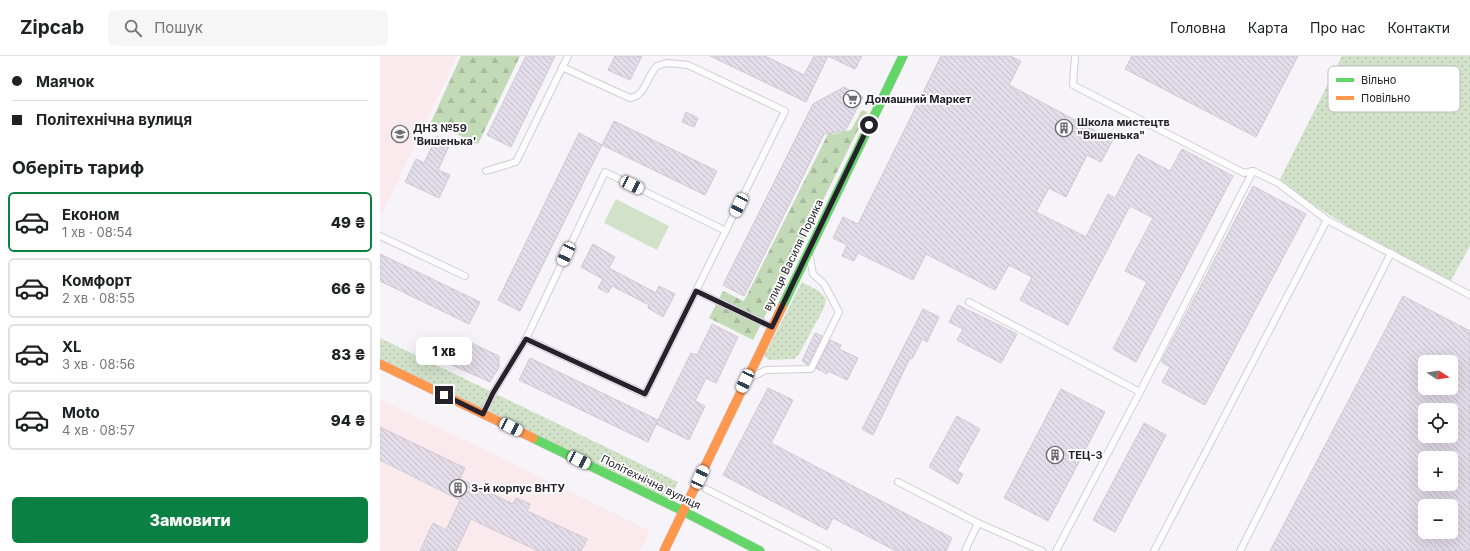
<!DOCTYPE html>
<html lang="uk">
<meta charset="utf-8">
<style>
:root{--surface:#fff;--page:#f6f6f6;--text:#202124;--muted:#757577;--line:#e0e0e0;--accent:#0b8043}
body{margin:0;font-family:Inter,sans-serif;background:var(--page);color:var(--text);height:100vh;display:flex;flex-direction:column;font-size:15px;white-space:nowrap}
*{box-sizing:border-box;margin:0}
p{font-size:13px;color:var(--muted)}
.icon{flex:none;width:22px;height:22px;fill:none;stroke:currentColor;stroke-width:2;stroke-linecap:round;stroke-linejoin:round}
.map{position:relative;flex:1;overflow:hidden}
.panel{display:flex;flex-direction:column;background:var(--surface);width:380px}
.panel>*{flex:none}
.banner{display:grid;align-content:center;height:88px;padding:0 12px;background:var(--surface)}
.needle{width:26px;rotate:102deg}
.buttons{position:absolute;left:1038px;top:299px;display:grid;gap:8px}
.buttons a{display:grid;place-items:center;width:40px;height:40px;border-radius:6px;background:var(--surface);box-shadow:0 4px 16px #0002;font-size:20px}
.end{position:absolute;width:18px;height:18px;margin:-9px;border:5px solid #26212b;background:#fff;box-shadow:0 0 0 2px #fff}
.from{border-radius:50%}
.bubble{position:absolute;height:28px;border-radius:6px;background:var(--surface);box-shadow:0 4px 16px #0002;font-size:13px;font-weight:800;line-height:28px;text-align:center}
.car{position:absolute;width:12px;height:24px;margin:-12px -6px;border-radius:5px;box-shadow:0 0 3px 1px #0007;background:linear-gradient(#fff 24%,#345 0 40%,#fff 0 76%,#345 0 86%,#fff 0)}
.banner b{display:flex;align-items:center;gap:14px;height:38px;font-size:15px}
.banner b+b{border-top:1px solid var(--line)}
.banner i{width:10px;height:10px;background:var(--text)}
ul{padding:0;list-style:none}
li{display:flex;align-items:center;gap:12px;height:60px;margin:0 8px 6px;padding:0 4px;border:2px solid var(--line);border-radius:6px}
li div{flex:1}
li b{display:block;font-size:15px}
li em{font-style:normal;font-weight:800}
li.selected{border-color:var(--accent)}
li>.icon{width:36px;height:36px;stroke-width:1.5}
h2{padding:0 12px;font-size:18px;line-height:48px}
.primary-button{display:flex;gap:8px;margin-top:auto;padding:8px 12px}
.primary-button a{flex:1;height:46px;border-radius:6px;background:var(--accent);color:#fff;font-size:16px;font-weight:800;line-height:46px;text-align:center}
header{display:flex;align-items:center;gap:24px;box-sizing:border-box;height:56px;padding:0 20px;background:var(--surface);border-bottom:1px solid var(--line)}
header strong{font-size:19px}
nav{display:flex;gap:22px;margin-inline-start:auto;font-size:14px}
.search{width:280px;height:36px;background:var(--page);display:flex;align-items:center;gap:10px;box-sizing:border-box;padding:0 14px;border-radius:6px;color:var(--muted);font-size:15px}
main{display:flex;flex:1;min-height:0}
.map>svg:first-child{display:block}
</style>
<header>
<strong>Zipcab</strong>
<div class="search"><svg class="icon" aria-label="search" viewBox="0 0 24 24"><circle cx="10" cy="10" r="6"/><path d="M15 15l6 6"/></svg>Пошук</div>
<nav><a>Головна</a><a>Карта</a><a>Про нас</a><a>Контакти</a></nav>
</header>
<main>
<section class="panel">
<div class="banner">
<b><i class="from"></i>Маячок</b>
<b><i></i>Політехнічна вулиця</b>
</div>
<h2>Оберіть тариф</h2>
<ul>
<li class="selected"><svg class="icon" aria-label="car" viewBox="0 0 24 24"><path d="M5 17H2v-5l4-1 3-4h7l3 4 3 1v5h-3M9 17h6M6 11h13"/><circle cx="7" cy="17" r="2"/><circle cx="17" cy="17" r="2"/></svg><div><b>Економ</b><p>1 хв · 08:54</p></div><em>49 ₴</em></li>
<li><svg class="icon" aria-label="car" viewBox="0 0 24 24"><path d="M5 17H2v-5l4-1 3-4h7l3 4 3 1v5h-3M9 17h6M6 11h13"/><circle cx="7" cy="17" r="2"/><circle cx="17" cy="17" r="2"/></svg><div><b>Комфорт</b><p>2 хв · 08:55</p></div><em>66 ₴</em></li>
<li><svg class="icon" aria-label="car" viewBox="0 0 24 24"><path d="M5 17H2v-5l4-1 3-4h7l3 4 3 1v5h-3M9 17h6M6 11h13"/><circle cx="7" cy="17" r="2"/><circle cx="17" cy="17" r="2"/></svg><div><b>XL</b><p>3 хв · 08:56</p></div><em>83 ₴</em></li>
<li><svg class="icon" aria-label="car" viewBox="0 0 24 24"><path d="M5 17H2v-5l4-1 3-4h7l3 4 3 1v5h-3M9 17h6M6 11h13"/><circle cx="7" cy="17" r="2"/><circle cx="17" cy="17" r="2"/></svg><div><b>Moto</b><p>4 хв · 08:57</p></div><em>94 ₴</em></li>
</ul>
<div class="primary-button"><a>Замовити</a></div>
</section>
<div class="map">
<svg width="1090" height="495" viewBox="0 0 1090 495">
<defs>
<pattern id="green-dots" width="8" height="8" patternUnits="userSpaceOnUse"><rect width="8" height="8" fill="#d1e2c9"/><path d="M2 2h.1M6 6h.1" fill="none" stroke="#b3c2ad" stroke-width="1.8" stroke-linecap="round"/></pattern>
<pattern id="forest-firs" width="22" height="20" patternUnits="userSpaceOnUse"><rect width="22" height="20" fill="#c3dab7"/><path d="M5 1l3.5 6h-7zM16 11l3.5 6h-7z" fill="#a7bb9e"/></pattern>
<pattern id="building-back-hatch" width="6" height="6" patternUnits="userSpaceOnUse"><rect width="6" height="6" fill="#e3dce9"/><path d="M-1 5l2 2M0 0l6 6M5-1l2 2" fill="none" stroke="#c3bcc8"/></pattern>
</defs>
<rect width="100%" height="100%" fill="#f6f3f9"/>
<g fill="#faeaed">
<polygon points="0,0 77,0 2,158 0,157"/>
<polygon points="0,343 270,475 260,495 0,495"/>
</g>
<g fill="url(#green-dots)">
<polygon points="962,0 1090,0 1090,190 1069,228 1011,197 898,127"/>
<polygon points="422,226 439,235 446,243 444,252 419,298 414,303 389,304 384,300"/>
<polygon points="0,282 298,426 288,447 0,308"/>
</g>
<g fill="url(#forest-firs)">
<polygon points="81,0 140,0 98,88 51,66"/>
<polygon points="482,54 487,56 373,284 329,262 343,235 364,245 449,76 454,78 471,74"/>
</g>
<polygon fill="#d1e2c9" points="236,143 289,170 277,194 224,167"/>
<g fill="url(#building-back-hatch)" stroke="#cecad2" fill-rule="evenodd">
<polygon points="146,0 175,0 131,91 107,79"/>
<polygon points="235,0 262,0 250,24 228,14"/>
<polygon points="330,0 385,0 424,19 434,0 448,0 426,46"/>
<polygon points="448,0 482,0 475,13"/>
<polygon points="561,0 630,0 641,5 629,29 733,84 721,106 707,99 686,141 669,132 656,156 706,181 728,138 735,142 758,98 790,115 802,93 853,120 756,306 733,293 767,226 745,215 773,162 750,150 688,269 640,244 652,221 629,209 615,234 546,198 533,224 478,197 474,205 462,200 467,189 453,182 463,161 478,168"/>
<polygon points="752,0 918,0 876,81 745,13"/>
<polygon points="464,31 483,41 465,75 444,78 364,240 343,229 433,48"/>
<polygon points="306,56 318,62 314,71 302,66"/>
<polygon points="234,65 337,115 325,139 222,89"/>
<polygon points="199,77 222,89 140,255 118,244"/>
<polygon points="57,80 70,88 58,114 70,119 59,142 25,126 36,103 44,107"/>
<polygon points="873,130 926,158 825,349 782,326 790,311 781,306"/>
<polygon points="213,188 235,201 229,212 276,237 279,230 295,238 283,261 268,252 269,249 232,230 228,237 218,232 223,223 201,211"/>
<polygon points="0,198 100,246 89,268 0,225"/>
<path d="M 1023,240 L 1090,275 L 1090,495 L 890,495 ZM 1045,306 L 1071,306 L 1071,332 L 1045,332 ZM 1045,354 L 1071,354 L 1071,380 L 1045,380 ZM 1045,402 L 1071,402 L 1071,428 L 1045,428 ZM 1045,450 L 1071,450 L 1071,476 L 1045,476 Z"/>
<polygon points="578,249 637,278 621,307 577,284 583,273 569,266"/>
<polygon points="543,253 559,261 547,286 542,283 532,303 530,302 493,379 482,373"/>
<polygon points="332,268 358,281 336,327 326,322 315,345 325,350 309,384 276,368 311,297 317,299"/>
<polygon points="435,277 442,280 428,309 422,305"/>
<polygon points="450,284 461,289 459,293 478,302 467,324 448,315 447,318 436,312"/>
<polygon points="66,287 81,294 84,288 89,291 91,287 119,300 119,311 110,326 59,303"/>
<polygon points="150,302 278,364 268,386 139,324"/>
<polygon points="388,332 413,344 391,387 572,482 566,495 516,495 453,462 447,474 343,419"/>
<polygon points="681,333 725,356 668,465 624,442"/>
<polygon points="577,360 600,373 577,415 583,418 578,428 549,411"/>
<polygon points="764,367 786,379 735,476 713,464"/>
<polygon points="0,371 85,412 80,423 133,448 136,442 150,448 147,455 207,483 201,495 158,495 91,463 76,495 40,495 53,467 66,474 80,444 0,404"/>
</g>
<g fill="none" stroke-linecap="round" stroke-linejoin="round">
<defs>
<g id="lane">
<polyline points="695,0 693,29 864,117 873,115"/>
<polyline points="106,115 136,106 188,0"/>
<polyline points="0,180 85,220"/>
<polyline points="316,235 392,271"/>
<polyline points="589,246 760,336"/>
<polyline points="146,283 225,116 346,175"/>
<polyline points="372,321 386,314 431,313 459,256 444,228 433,218 430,202"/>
<path d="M 104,356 L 113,337 L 146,283 L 265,338 L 405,55 L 308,9 L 287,7 L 277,10 C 268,18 265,41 250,42 L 182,11"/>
<polyline points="518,426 598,467 662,495"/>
<polyline points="326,433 448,495"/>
<polyline points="585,495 598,467"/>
<polyline points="676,495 760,336 873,115 898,127 947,164 1090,239"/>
<polyline points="774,495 947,164"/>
<polyline points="860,495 1011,197"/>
</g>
<g id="fast">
<polyline points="402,251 523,0"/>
<polyline points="153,382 303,455 380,495"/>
</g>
<g id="slow">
<polyline points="0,308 153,382"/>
<polyline points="284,495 402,251"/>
</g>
</defs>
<use href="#lane" stroke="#d2cdd6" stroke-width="8"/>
<use href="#fast" stroke="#d2cdd6" stroke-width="10"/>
<use href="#slow" stroke="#d2cdd6" stroke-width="10"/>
<use href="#lane" stroke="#fefdfe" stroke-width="6"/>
<use href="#fast" stroke="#63d668" stroke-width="9"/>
<use href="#slow" stroke="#ff974d" stroke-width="9"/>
</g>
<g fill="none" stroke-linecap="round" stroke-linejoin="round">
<polyline stroke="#26212b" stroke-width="5" points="64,339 103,358 113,337 146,283 265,338 316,235 392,271 489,69"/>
</g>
<defs>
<symbol id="supermarket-ring" viewBox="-11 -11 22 22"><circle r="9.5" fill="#fff" stroke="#6f6a73" stroke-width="1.5"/><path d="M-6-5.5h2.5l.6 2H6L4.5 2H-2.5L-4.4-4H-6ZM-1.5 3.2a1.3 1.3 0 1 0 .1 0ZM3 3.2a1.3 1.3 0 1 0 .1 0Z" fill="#6f6a73"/></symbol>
<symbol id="building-ring" viewBox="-11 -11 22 22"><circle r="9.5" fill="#fff" stroke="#6f6a73" stroke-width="1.5"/><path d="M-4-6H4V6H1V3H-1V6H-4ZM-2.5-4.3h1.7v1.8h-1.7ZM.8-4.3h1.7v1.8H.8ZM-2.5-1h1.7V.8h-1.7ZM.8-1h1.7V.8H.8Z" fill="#6f6a73"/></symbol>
<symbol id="school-ring" viewBox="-11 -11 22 22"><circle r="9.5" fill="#fff" stroke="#6f6a73" stroke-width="1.5"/><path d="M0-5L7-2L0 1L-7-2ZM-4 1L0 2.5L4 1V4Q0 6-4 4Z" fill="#6f6a73"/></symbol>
</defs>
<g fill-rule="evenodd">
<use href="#supermarket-ring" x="462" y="33" width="20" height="20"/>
<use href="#building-ring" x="674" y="62" width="20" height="20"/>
<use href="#school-ring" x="10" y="68" width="20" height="20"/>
<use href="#building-ring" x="665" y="389" width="20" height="20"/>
<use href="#building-ring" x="68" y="422" width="20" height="20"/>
</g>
<g text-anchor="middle" stroke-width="3.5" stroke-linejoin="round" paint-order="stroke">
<g font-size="11" font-weight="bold" fill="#26212b" stroke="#fff" text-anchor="start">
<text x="485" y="47">Домашний Маркет</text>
<text x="697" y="70">Школа мистецтв<tspan x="697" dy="13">"Вишенька"</tspan></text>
<text x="33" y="76">ДНЗ №59<tspan x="33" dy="13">'Вишенька'</tspan></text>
<text x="688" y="403">ТЕЦ-3</text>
<text x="91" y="436">3-й корпус ВНТУ</text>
</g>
<g font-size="11" fill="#26212b" stroke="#fff">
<text transform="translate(413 199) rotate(-64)" y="4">вулиця Василя Порика</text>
<text transform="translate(271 426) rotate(26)" y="4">Політехнічна вулиця</text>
</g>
</g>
<rect x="948" y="10" width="132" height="46" rx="6" fill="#fff" stroke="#bebcbf" stroke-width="1"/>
<rect x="956" y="22" width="18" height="4" fill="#63d668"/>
<rect x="956" y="40" width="18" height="4" fill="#ff974d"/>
<g font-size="11" fill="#26212b">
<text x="981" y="28">Вільно</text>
<text x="981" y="46">Повільно</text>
</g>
</svg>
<div class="buttons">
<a><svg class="needle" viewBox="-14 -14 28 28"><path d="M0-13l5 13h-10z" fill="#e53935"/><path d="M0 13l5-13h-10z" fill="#757577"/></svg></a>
<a><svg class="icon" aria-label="locate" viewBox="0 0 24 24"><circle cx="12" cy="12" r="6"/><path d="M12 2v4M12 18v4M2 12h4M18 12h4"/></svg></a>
<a>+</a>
<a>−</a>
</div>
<i class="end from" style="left:489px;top:69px"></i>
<i class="end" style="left:64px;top:339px"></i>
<div class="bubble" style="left:36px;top:281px;width:56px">1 хв</div>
<i class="car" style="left:252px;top:129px;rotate:116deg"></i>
<i class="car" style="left:359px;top:149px;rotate:206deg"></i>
<i class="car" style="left:186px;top:198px;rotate:205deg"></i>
<i class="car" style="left:365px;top:325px;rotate:205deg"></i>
<i class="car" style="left:131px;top:371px;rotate:116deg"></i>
<i class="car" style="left:199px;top:404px;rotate:116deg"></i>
<i class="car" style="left:320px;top:421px;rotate:25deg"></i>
</div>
</main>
